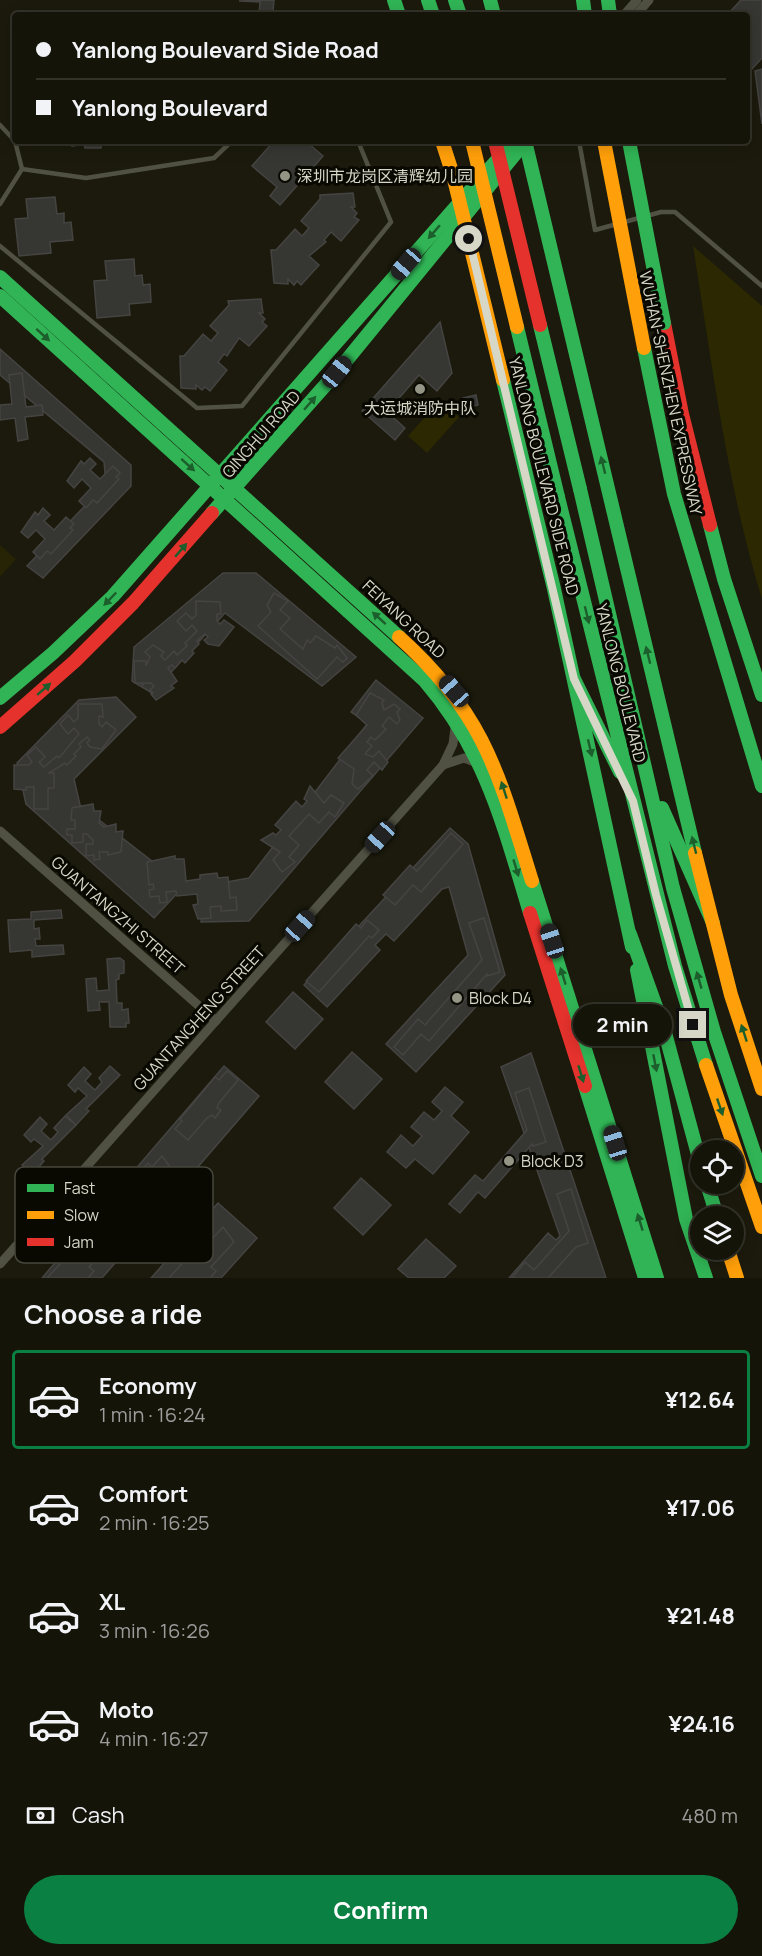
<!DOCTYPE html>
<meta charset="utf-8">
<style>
:root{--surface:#141409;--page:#212117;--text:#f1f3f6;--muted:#9d9e9c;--line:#33332a;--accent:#0b8043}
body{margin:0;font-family:Manrope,"Noto Sans SC",sans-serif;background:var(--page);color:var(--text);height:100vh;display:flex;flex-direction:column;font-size:22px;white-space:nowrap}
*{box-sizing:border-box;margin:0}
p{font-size:20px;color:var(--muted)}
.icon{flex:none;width:33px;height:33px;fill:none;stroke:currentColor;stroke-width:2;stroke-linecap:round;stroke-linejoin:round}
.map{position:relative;height:1278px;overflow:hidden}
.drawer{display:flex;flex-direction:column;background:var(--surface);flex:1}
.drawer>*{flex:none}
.hud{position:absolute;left:12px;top:12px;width:738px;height:132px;border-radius:6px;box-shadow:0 3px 15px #0003,0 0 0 2px var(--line);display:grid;align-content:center;height:132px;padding:0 24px;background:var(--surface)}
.buttons{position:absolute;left:690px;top:1140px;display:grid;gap:12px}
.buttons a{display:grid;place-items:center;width:54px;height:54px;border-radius:50%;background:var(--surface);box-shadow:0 3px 15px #0003,0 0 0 2px var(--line);font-size:30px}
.end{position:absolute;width:27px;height:27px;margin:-14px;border:8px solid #d7d7c8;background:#111;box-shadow:0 0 0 3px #111}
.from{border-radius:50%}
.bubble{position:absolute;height:42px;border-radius:21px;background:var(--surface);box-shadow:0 3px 15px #0003,0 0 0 2px var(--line);font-size:20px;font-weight:700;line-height:42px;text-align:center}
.car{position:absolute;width:18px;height:36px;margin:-18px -9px;border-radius:8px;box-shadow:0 0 4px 2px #0007;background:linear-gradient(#222 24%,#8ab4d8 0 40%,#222 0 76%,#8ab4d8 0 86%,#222 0)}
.hud b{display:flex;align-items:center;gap:21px;height:57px;font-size:22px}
.hud b+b{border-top:2px solid var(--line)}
.hud i{width:15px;height:15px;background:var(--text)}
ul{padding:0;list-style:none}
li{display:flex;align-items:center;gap:18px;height:99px;margin:0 12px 9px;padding:0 12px;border:3px solid transparent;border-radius:6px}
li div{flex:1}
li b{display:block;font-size:22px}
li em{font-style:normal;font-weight:700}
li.current{border-color:var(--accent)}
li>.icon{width:54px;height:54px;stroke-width:1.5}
h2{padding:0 24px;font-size:27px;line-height:72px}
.pay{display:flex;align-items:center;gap:15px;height:66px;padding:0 24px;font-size:22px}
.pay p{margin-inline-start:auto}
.action{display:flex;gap:12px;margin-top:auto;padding:12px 24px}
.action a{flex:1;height:69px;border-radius:36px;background:var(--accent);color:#fff;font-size:24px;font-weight:700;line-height:69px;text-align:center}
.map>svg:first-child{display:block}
</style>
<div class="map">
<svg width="762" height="1278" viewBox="0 0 762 1278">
<rect width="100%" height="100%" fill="#1b1a0c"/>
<polygon fill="#262405" points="0,545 16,559 1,576 0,575"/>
<g fill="#2b2802">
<path d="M 693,246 L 762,306 L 762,599 C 727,485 712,364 693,246 Z"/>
<polygon points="440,400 459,417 427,453 408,436"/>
</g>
<g fill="#363633" stroke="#454442" stroke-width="1.5">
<polygon points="274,0 273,12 279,15 259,15 260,2 239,1"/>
<polygon points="741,0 762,0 762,58 751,70 747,66 747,15 727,15"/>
<polygon points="15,48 15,71 13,71 11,49"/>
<polygon points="762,69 762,124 755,71"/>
<polygon points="72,141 111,141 111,144 101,145 101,148 85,148 84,144 72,146"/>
<polygon points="274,141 310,141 308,143 323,156 280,205 270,196 277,187 252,166"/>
<polygon points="353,193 355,207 351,207 357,213 354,217 359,220 341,241 331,232 324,240 326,242 309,256 319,265 301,285 297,281 294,285 288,279 288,284 274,283 271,250 276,250 295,229 302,236 309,228 301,221 320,199 320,195"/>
<polygon points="55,197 57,214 64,213 64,223 71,222 73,240 50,242 51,253 19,256 15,219 28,218 26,199"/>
<polygon points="134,259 135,276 142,275 143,285 150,284 151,302 129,304 130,315 97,318 94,281 107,280 105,261"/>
<polygon points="261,299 263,313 259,313 265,319 262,322 267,326 249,346 239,338 227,356 224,354 218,362 227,370 210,391 205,387 202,390 196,385 196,389 181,388 180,356 184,356 203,334 211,341 218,333 210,326 229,305 228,301"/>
<polygon points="440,322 452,373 437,391 419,375 387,412 405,428 395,440 362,411"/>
<polygon points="0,349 131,465 131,486 43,578 27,566 106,484 104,462 0,375"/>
<polygon points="22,373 26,407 42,405 43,415 25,417 28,439 18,441 15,418 0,420 0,405 12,404 9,375"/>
<polygon points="476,395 478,405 465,408 463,398"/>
<polygon points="90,458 96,464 90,470 100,479 113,466 120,473 116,477 119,479 97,503 93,500 86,508 79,501 91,488 82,479 74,488 67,481 81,461 84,464"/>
<polygon points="43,508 50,515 44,521 54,530 66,517 74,524 70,528 73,530 51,554 47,551 40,559 33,552 45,539 36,530 28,538 21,532 35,512 38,515"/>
<polygon points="223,573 256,573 356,657 322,686 225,613 152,693 132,681 134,647"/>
<polygon points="274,593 288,601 280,610 290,618 280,629 303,649 307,640 310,643 316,636 335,648 337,645 347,658 343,662 337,657 317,679 258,626 271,612 267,605"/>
<polygon points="196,601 220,602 221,614 217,614 217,621 220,624 224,620 234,627 219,646 208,644 204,640 208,637 205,634 197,641 199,644 192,651 194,653 185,663 182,660 175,668 172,665 168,668 177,681 171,686 174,688 156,700 151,694 153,693 150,690 154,686 151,683 143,683 143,686 142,683 135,683 134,661 146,661 146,666 150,657 145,652 153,645 164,652 161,656 165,660 174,651 177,655 187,646 185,643 197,631 192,625 186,631 177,621 186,613 192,619 196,615"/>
<polygon points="376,680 423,718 249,921 201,922 205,886 249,878 368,723 351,712"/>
<polygon points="370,693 384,700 382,703 384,710 394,704 400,709 397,712 400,720 397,724 389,717 382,726 386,729 375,740 371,737 367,742 372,746 365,754 373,757 379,751 388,762 382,770 374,762 367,770 373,776 358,789 352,784 354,769 338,758 367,725 356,715"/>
<polygon points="116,697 136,717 74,779 80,805 184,886 154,918 26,804 17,763 79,700"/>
<polygon points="78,704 102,704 103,717 99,716 99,724 102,727 106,722 116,730 102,749 90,747 87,743 90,740 87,737 79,744 81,747 74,754 76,756 67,765 65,763 49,773 54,773 54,788 48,788 48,809 34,809 34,787 26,787 26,790 14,789 14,765 29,765 32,762 27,755 36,747 45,757 39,762 44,767 57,756 59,758 79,734 74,728 68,734 60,724 68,715 74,722 78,718"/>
<polygon points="310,786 324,803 331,795 344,803 335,817 329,812 319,823 309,814 289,836 299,845 289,857 295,862 282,872 273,860 280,852 261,840 273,833 276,835 281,830 275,825 296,801 302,807 307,801 304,799"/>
<polygon points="93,804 94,811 101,811 99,823 104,827 116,824 116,832 123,831 121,852 108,855 108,852 99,852 100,859 94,860 94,855 86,856 86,844 93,844 93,840 87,834 83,834 83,842 72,843 72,835 67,835 67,829 75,829 75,820 71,820 72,808"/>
<polygon points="450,828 468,844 505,975 416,1072 386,1044 468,955 449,887 442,889 394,941 386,934 375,945 380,950 327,1007 304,985"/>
<polygon points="451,833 463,844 421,892 413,885 395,905 383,895 410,865 417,871"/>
<polygon points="175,856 175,859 184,859 186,881 200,879 200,875 217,873 218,878 228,877 230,898 236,897 237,910 221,911 221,906 210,907 211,918 198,919 193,905 198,904 197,894 177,896 176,891 166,892 167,902 160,903 159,896 150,897 149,890 154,889 153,884 149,885 147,862"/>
<polygon points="61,910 62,918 34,920 34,929 39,928 40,939 35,939 36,946 63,945 64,954 32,957 32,950 10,952 8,920 31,919 31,912"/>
<polygon points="484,918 500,972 487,976 487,974 429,1041 421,1034 403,1055 394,1047 418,1019 425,1025 482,960 469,923"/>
<polygon points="367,920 379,930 372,938 369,936 319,992 306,981 356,924 361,928"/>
<polygon points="120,958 124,961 124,973 119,974 119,979 116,980 117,1003 122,1003 122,1010 128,1009 129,1023 126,1023 126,1027 110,1027 109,1002 99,1002 100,1010 88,1011 86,979 96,978 97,991 109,990 107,959"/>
<polygon points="293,992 323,1019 295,1049 266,1022"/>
<polygon points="352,1052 382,1079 354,1109 325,1082"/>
<polygon points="531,1053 606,1278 509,1278 548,1233 556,1240 560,1236 501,1067"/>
<polygon points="110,1066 120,1075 86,1109 89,1111 76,1125 66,1115 87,1096 78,1088 75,1092 68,1085 84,1067 91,1074 85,1081 95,1090 102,1082 99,1078"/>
<polygon points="224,1066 259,1096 102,1278 42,1278"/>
<polygon points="227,1071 238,1080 219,1103 217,1108 221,1110 215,1118 212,1115 207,1118 188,1140 175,1129 182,1121 180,1119 215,1077 219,1080"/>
<polygon points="445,1087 463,1102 451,1116 469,1132 433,1174 415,1159 406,1168 387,1152 401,1135 413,1146 422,1136 411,1127 424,1112 434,1120 442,1111 432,1102"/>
<polygon points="529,1088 546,1142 533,1146 532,1144 485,1198 478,1192 460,1213 449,1204 475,1175 483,1181 527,1130 515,1093"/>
<polygon points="65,1116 76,1125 42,1159 44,1161 32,1175 22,1165 43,1146 34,1139 31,1142 24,1135 40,1117 47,1124 41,1131 51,1140 58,1132 54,1128"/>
<polygon points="162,1156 173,1171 151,1195 156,1200 147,1209 143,1205 128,1222 131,1225 127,1230 123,1226 115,1234 108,1230 99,1221 109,1210 107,1208 148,1163 152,1167"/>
<polygon points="361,1178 391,1205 363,1235 334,1208"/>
<polygon points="571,1189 588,1243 576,1247 548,1278 512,1278 525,1262 534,1270 569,1231 557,1194"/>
<polygon points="218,1203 257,1238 221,1278 151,1278"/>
<polygon points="101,1227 112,1242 89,1267 94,1271 88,1278 47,1278 87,1235 91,1238"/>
<polygon points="223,1227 234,1242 211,1267 216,1271 210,1278 169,1278 209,1234 213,1238"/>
<polygon points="426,1239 456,1266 444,1278 409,1278 398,1269"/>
</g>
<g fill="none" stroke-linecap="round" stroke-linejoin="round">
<g stroke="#515143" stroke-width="4.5">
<polyline points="0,125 15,141 22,169"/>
<polyline points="579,141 595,230 661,212 675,212 762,286"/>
<polyline points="0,204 22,169 86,178 214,158 232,141"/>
<polyline points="0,246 197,408 242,406 391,222 358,141"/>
</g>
<g stroke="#515143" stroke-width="9">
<polyline points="624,15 637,0"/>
<polyline points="636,15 649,0"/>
<polyline points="443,765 464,758 480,764"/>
<polyline points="0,831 216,1021"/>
<polyline points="0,1264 443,765 453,744 456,720"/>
</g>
<g stroke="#30b455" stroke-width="14">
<polyline points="394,0 399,15"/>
<polyline points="428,0 433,15"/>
<polyline points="455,0 460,15"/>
<polyline points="490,0 494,15"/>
<polyline points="583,0 585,15"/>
<polyline points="608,0 610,15"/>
<polyline points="525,141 695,853"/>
<polyline points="0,277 399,637"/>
<path d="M 0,296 L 424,680 C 486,752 503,824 530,913"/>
<polyline points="644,348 674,494 762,786"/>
<polyline points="503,380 554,589 632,947"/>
<polyline points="580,489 673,888 714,1032 762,1176"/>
<polyline points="558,497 675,966 706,1065"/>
<polyline points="212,513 337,372 525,142"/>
<polyline points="710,525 724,579 762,695"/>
<polyline points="574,679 620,772"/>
<polyline points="0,698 53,653 113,596 514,141"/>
<polyline points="662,808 713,923"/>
<polyline points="532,881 657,1278"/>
<polyline points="630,934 664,1029 700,1162"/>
<polyline points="637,970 686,1219 706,1278"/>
<polyline points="585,1086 645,1278"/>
<polyline points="707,1184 717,1216"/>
</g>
<g stroke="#ff9f0a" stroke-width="14">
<polyline points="442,141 453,175 503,380"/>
<path d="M 399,637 C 485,714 499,775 532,881"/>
<polyline points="695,853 731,995 762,1089"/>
<polyline points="706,1065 762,1227"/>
<polyline points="728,1250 737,1278"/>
</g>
<g stroke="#e5322d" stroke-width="14">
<polyline points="664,323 682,414 710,525"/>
<polyline points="0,727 75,661 133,603 212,513"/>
<polyline points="530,913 585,1086"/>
</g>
<g stroke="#30b455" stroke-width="14">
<polyline points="629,141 664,323"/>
<polyline points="540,325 580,489"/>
<polyline points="517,327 558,497"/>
</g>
<g stroke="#ff9f0a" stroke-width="14">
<polyline points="472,141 517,327"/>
<polyline points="604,141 644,348"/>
</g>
<polyline stroke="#e5322d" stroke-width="14" points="495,141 540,325"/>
</g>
<defs><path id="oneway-solid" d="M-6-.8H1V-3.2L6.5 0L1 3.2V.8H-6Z" transform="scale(1.5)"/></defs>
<g fill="#1c5e2c">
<use href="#oneway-solid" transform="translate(434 232) rotate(131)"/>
<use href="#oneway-solid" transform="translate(43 335) rotate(42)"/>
<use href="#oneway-solid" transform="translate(310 403) rotate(-49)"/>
<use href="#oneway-solid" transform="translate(188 465) rotate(42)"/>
<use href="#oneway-solid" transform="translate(603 465) rotate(-104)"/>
<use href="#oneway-solid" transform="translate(181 550) rotate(-49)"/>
<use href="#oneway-solid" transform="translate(110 599) rotate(134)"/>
<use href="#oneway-solid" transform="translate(587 615) rotate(76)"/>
<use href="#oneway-solid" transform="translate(379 618) rotate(-138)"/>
<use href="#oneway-solid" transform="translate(648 655) rotate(-104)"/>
<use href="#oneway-solid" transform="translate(44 689) rotate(-41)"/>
<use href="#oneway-solid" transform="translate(590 748) rotate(77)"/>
<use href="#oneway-solid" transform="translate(504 790) rotate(-108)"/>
<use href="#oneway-solid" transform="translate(694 845) rotate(-104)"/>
<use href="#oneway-solid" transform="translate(516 868) rotate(73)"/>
<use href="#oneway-solid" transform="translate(563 976) rotate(-107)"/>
<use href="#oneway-solid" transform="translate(699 980) rotate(-106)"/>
<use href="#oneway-solid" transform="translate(744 1033) rotate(-108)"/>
<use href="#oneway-solid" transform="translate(655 1063) rotate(79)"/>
<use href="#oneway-solid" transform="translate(581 1074) rotate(73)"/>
<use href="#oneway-solid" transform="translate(720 1107) rotate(71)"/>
<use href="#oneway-solid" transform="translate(640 1222) rotate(-107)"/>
</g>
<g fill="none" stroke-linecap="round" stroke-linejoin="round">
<polyline stroke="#d7d7c8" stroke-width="8" points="469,239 574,679 633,801 656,895 693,1025"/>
</g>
<g fill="#959586" stroke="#090902" stroke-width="2">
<circle cx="285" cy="176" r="6"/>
<circle cx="420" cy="389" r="6"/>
<circle cx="457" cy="998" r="6"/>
<circle cx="509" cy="1161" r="6"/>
</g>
<g text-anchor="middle" stroke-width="6" stroke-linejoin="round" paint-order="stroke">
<g font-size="16" fill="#d7d7c8" stroke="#090902" text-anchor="start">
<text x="297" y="182">深圳市龙岗区清辉幼儿园</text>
<text x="420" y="414" text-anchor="middle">大运城消防中队</text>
<text x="469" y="1004">Block D4</text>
<text x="521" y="1167">Block D3</text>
</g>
<g font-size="16" fill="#d7d7c8" stroke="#090902">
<text transform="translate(671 393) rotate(78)" y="6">WUHAN-SHENZHEN EXPRESSWAY</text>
<text transform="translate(261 434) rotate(-49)" y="6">QINGHUI ROAD</text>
<text transform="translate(544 476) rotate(76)" y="6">YANLONG BOULEVARD SIDE ROAD</text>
<text transform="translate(404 619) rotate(43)" y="6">FEIYANG ROAD</text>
<text transform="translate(621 683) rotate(76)" y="6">YANLONG BOULEVARD</text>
<text transform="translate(118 915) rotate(41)" y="6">GUANTANGZHI STREET</text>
<text transform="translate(199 1018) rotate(-48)" y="6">GUANTANGHENG STREET</text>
</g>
</g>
<rect x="15" y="1167" width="198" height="96" rx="9" fill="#090902" stroke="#47473d" stroke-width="1.5"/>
<rect x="27" y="1184" width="27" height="8" fill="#30b455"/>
<rect x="27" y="1211" width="27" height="8" fill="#ff9f0a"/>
<rect x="27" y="1238" width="27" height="8" fill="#e5322d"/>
<g font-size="16" fill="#d7d7c8">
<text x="64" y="1194">Fast</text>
<text x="64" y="1221">Slow</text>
<text x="64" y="1248">Jam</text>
</g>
</svg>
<div class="buttons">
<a><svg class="icon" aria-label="locate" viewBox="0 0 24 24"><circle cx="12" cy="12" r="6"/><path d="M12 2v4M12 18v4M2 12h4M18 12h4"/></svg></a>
<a><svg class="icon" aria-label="layers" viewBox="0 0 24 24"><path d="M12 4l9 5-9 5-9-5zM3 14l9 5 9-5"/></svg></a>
</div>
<i class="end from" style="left:469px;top:239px"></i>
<i class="end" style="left:693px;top:1025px"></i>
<div class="bubble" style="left:573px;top:1004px;width:99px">2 min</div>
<i class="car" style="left:406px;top:264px;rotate:221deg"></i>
<i class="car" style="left:337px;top:372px;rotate:39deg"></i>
<i class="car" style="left:454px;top:691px;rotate:319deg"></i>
<i class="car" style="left:380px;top:837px;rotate:222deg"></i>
<i class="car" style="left:300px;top:926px;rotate:42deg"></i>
<i class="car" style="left:552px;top:941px;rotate:342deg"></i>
<i class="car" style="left:615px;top:1143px;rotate:343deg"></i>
<div class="hud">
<b><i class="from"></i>Yanlong Boulevard Side Road</b>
<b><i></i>Yanlong Boulevard</b>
</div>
</div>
<section class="drawer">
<h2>Choose a ride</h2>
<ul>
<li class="current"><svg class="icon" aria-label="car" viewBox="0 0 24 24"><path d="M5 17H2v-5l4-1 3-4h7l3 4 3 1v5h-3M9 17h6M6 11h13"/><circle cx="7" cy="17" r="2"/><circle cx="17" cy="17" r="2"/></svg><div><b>Economy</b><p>1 min · 16:24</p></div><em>¥12.64</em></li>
<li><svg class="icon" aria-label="car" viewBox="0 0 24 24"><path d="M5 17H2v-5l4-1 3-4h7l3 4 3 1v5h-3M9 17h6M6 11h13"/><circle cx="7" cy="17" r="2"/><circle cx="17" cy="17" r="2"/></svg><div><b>Comfort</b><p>2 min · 16:25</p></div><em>¥17.06</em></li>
<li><svg class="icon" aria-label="car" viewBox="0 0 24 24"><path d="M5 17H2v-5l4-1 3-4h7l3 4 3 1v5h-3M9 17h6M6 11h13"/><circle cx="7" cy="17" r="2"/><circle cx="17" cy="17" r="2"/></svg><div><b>XL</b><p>3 min · 16:26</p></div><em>¥21.48</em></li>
<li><svg class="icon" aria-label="car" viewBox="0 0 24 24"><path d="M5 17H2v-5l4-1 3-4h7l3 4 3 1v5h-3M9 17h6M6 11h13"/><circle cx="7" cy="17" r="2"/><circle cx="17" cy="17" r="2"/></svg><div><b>Moto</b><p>4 min · 16:27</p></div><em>¥24.16</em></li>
</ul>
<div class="pay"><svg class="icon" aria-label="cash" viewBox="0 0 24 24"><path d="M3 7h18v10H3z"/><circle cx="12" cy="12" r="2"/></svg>Cash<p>480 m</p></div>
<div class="action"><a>Confirm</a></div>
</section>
